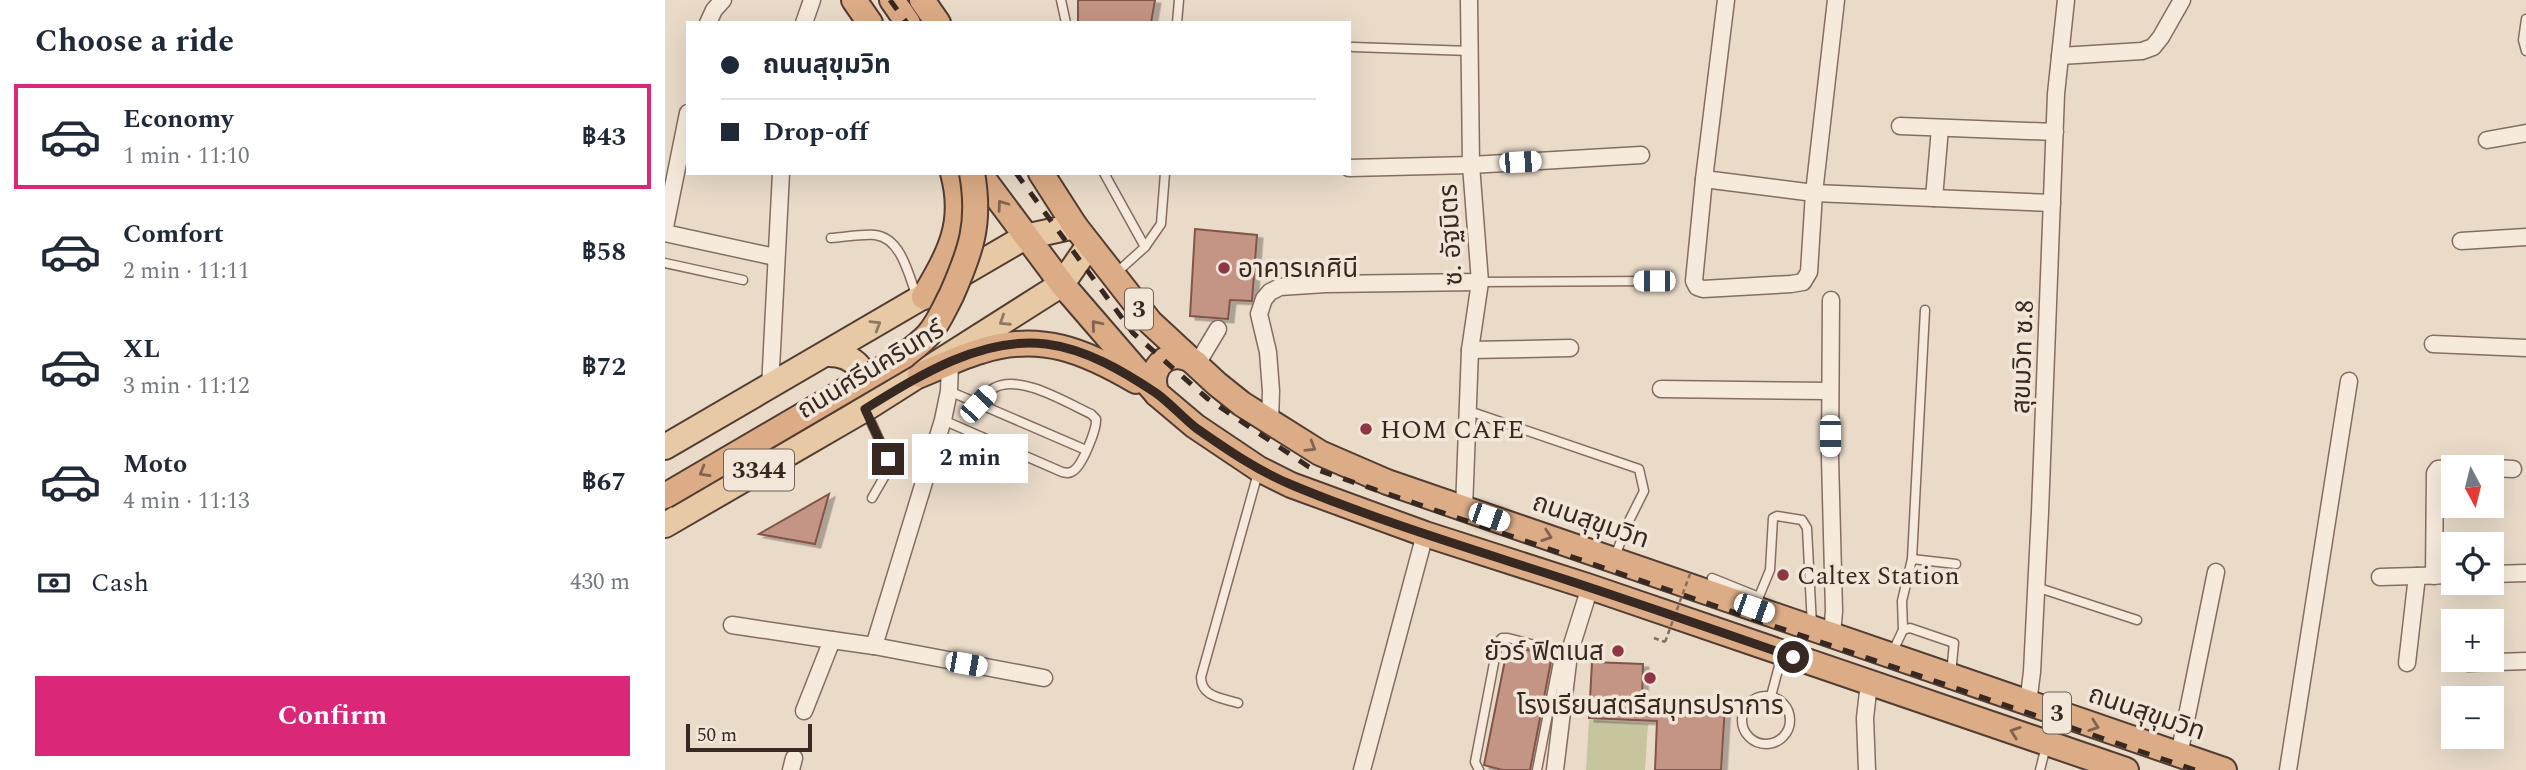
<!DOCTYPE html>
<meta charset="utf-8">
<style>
:root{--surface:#fff;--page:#f2f2f3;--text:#1f2937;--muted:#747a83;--line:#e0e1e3;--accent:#db2777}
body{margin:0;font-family:Spectral,"Noto Sans Thai",serif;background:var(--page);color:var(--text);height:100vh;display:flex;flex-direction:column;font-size:26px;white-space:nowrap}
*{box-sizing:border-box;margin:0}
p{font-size:23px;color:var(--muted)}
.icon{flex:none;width:38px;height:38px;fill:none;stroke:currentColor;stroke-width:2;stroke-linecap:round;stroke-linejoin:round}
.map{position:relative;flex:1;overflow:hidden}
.details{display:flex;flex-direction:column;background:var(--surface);width:665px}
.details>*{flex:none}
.hud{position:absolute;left:21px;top:21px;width:665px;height:154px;border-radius:0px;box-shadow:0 7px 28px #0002;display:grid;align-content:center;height:154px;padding:0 35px;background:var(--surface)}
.needle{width:46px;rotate:173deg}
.fabs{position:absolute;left:1776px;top:455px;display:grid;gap:14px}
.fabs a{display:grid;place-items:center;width:63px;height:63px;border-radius:0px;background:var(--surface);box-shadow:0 7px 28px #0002;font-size:35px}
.scale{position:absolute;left:21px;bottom:18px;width:126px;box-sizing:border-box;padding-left:7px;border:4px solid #372822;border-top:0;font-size:19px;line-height:24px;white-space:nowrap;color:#372822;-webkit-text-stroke:5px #f2e6d8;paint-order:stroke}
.end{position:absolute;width:32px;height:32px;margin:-16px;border:9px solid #372822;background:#fff;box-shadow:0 0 0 4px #fff}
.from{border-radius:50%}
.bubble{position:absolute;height:49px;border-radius:0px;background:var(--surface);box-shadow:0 7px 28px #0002;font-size:23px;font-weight:700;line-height:49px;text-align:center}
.car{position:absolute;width:21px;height:42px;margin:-21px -10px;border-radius:9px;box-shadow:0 0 5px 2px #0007;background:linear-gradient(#fff 24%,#345 0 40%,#fff 0 76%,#345 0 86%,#fff 0)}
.hud b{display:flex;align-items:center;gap:24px;height:66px;font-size:26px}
.hud b+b{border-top:2px solid var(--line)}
.hud i{width:18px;height:18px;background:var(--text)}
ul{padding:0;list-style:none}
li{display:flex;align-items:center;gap:21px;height:105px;margin:0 14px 10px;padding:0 21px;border:4px solid transparent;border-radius:0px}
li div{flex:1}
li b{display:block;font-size:26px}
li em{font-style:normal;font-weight:700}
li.selected{border-color:var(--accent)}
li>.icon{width:63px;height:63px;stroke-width:1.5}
h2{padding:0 35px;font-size:32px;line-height:84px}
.pay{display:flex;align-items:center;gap:18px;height:77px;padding:0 35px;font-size:26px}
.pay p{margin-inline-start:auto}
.primary-button{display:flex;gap:14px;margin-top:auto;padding:14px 35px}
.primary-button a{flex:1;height:80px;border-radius:0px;background:var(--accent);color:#fff;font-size:28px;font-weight:700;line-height:80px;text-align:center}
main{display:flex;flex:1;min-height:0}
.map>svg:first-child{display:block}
</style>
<main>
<section class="details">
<h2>Choose a ride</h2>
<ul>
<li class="selected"><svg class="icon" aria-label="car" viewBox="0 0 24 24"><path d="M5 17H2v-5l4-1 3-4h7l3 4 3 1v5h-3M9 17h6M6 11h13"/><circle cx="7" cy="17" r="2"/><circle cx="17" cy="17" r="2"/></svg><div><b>Economy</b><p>1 min · 11:10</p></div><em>฿43</em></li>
<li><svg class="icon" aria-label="car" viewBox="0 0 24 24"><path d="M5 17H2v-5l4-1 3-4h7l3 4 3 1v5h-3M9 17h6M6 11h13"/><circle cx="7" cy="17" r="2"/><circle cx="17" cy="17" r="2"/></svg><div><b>Comfort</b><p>2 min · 11:11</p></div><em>฿58</em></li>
<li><svg class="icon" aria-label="car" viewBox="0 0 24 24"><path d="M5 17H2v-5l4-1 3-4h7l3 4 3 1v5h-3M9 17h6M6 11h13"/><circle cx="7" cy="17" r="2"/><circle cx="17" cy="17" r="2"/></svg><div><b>XL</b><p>3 min · 11:12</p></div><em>฿72</em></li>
<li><svg class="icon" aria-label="car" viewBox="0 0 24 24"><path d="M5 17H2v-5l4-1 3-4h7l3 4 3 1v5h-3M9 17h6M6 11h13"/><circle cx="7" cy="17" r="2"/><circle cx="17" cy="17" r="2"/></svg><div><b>Moto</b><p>4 min · 11:13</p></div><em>฿67</em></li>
</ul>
<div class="pay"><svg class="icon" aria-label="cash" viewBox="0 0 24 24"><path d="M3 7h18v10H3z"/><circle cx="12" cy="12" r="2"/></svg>Cash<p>430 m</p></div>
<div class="primary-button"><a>Confirm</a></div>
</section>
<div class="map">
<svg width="1861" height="770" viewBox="0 0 1861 770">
<defs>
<filter id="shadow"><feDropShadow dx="5.5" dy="3.5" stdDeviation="0" flood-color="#0004"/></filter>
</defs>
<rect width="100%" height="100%" fill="#eadbc9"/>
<polygon fill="#c7c59e" points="924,720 983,724 980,770 921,770"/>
<g fill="#c49484" stroke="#815548" stroke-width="2" filter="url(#shadow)">
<polygon points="413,0 490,0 486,23 413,23"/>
<polygon points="530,229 592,235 587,301 565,300 563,319 525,316"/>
<polygon points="164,494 150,544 94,534"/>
<polygon points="843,645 887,656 865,770 837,770 819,765"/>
<polygon points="927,662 978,664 977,701 1060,706 1056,770 990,770 992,721 924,718"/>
</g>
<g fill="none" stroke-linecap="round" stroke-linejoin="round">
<defs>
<g id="service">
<polyline points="396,0 401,23"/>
<polyline points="1861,19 1858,40 1861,51"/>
<polyline points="512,23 514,0"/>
<polyline points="688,47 805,51"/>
<polyline points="439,173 480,247"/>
<path d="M 166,238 C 180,237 196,234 210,235 C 237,238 244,277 252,297"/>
<polyline points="0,263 78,280"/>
<polyline points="450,274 480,247 496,224 500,173"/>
<polyline points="815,282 989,281"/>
<polyline points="284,391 421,450"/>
<polyline points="201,411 223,459 222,472 207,498"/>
<polyline points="804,411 974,469 979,491 963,523 950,556"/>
<path d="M 278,420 L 397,472 C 401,473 404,474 408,471 C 417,466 432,429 431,419 L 426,414 C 402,403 354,373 329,388 C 323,391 318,399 313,404"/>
<polyline points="1247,559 1291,564"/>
<polyline points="1047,578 1094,597"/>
<polyline points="1371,587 1472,620"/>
<polyline points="1090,606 1105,570 1108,518 1112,516 1137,520 1142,528 1147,626"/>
<polyline points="1238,630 1245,628 1289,643 1286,674"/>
<polyline points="1227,653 1238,630 1237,601 1247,559 1260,310"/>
<polyline points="1106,696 1117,655"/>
<circle cx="1101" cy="720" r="24"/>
<path d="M 573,703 C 557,698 536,697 536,677 L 593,473"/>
<polyline points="814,770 810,762 833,642 837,638 843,638 904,654"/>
<polyline points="872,770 895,652"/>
<polyline points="1375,770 1381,746"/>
</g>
<g id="minor">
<polyline points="1061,0 1039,179 1029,281 1032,287 1038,289 1126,284 1138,282 1144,272 1149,193 1171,0"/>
<polyline points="43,23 49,10 58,0"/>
<polyline points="139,23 147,0"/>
<polyline points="1395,56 1477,51 1488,47 1496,37 1517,0"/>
<polyline points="1235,126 1390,132"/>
<polyline points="1822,140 1861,133"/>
<polyline points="684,168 806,165 976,155"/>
<polyline points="1039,179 1149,193 1387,203"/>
<polyline points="1269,198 1275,128"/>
<polyline points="0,227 23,113"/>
<polyline points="0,233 110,257"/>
<polyline points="1796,241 1861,237"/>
<polyline points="1166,300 1165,458 1169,611 1167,635"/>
<polyline points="1768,344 1861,348"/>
<polyline points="805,350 905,348"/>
<polyline points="285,363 284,391 278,420 209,646 379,678"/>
<polyline points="532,364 553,329"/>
<polyline points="105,388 116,173"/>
<polyline points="996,389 1165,391"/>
<polyline points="605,422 606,391 603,352 594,314 599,299 605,292 615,287 660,284 815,282"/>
<polyline points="1827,468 1848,469"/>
<polyline points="799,509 805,350 815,282 806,165 804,0"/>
<polyline points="1827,574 1861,573"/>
<polyline points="1769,576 1770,473 1773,469 1795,467"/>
<polyline points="1715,577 1788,575"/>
<polyline points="67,625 167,640"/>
<polyline points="1742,663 1752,576"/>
<polyline points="1803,663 1861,661"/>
<polyline points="1363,703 1367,672 1375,512 1391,94 1401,0"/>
<polyline points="139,711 167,640 209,646"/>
<polyline points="1514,755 1551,572"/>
<polyline points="126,770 129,758"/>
<polyline points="697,770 760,534"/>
<polyline points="890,770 904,654 925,587"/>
<polyline points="1202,770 1200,718 1204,683"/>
<polyline points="1623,770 1684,381"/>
</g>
<g id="primary">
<path d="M 164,354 C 188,354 209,373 197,399"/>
<polyline points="0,447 360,237 410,226"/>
<polyline points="0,525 200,409 397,284 424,245"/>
</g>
<g id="trunk">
<polyline points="189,0 205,23"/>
<polyline points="227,0 243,23"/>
<polyline points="257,0 273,23"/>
<polyline points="314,173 397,284 492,394 530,426 594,469 626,485 760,534 925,587 1461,770"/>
<polyline points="376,173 410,226 485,322 552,384 577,404 655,453 722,482 1559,770"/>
<path d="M 259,297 C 284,254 302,224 288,173"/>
<path d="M 255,375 C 275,367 295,357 316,351 C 375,332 420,351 471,381"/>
<path d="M 492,394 C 480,366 507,344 532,364"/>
</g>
</defs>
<use href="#service" stroke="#856d60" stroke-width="11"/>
<use href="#minor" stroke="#856d60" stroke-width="19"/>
<use href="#primary" stroke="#533d33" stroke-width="28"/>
<use href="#trunk" stroke="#533d33" stroke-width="28"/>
<polyline stroke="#856d60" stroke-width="2.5" stroke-dasharray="5 3.5" stroke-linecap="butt" points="989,638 1000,642"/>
<use href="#service" stroke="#f5eadc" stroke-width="8"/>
<use href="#minor" stroke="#f5eadc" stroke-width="16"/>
<use href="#primary" stroke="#e8c9a6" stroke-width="24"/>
<use href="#trunk" stroke="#dcac86" stroke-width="24"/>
<g stroke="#372822" stroke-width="5" stroke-dasharray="12 12" stroke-linecap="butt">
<polyline points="225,0 242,23"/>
<polyline points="351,173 468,333 543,399 644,467 1530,770"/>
</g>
<defs>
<path id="trunk-bridge" d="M 0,496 L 239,356 C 247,349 257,342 264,334 C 274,322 279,309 286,296 C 306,251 316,223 307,173"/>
</defs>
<use href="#trunk-bridge" stroke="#533d33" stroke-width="28" stroke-linecap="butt"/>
<polyline stroke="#856d60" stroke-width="2.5" stroke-dasharray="5 3.5" stroke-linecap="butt" points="1000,642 1025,574"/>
<use href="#trunk-bridge" stroke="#dcac86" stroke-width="24"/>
</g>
<defs><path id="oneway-chevron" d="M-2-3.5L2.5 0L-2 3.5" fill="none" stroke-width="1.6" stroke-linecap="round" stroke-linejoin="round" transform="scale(1.75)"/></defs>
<g stroke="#81634f">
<use href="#oneway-chevron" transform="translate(337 205) rotate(-126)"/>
<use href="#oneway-chevron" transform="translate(431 325) rotate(-130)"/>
<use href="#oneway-chevron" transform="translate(646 447) rotate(31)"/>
<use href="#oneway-chevron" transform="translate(39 472) rotate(150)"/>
<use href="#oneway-chevron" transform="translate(882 536) rotate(19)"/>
<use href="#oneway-chevron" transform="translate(1429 726) rotate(19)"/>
<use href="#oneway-chevron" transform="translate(1350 732) rotate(-161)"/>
</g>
<g stroke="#907864">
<use href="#oneway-chevron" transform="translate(339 321) rotate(147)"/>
<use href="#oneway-chevron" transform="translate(211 325) rotate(-31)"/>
</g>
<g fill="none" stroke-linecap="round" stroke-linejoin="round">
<path stroke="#372822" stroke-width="9" d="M 223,459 L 200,409 C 252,377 316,336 381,344 C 421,349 458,371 491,393 C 505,403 517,417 531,428 C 561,449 593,471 627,485 C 716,522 810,550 902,580 C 978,605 1053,631 1128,657"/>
</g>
<g fill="#8d3646" stroke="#f2e6d8" stroke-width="2.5">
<circle cx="559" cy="268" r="7"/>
<circle cx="701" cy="429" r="7"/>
<circle cx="1118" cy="575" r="7"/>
<circle cx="953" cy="651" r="7"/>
<circle cx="985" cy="678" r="7"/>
</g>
<g text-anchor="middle" stroke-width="7" stroke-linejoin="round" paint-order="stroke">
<g fill="#f2e6d8" stroke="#6f6159" stroke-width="2">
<rect x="460" y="288.5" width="28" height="41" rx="5"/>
<rect x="59" y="449.5" width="70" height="41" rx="5"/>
<rect x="1378" y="692.5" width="28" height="41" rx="5"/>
</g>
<g font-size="24" font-weight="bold" fill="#372822">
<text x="474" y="317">3</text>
<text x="94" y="478">3344</text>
<text x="1392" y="721">3</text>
</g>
<g font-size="26" fill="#372822" stroke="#f2e6d8">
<text transform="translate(785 235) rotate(-93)" y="9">ซ. อัฐมิตร</text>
<text transform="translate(1357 357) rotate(-88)" y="9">สุขมวิท ซ.8</text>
<text transform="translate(205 369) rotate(-31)" y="9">ถนนศรีนครินทร์</text>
<text transform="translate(926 520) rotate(19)" y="9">ถนนสุขุมวิท</text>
<text transform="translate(1482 712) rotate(19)" y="9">ถนนสุขุมวิท</text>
</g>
<g font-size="26" fill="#372822" stroke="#f2e6d8" text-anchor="start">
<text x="573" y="277">อาคารเกศินี</text>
<text x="715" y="438">HOM CAFE</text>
<text x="1132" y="584">Caltex Station</text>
<text x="939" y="660" text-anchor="end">ยัวร์ ฟิตเนส</text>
<text x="985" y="714" text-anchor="middle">โรงเรียนสตรีสมุทรปราการ</text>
</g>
</g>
</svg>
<div class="fabs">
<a><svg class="needle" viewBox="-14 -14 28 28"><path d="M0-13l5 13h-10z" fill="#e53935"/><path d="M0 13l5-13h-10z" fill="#747a83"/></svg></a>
<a><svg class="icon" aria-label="locate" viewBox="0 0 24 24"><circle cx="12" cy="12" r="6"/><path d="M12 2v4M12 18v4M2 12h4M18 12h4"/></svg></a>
<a>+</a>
<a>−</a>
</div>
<div class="scale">50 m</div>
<i class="end from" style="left:1128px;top:657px"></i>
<i class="end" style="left:223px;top:459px"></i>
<div class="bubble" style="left:247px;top:434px;width:116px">2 min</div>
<i class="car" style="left:855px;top:162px;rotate:87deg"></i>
<i class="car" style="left:989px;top:281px;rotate:270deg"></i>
<i class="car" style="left:313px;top:404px;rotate:43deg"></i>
<i class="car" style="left:1165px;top:436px;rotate:180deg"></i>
<i class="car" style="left:824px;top:517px;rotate:109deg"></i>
<i class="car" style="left:1089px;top:608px;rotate:110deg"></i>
<i class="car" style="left:301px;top:664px;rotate:100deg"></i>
<div class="hud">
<b><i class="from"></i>ถนนสุขุมวิท</b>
<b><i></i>Drop-off</b>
</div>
</div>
</main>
